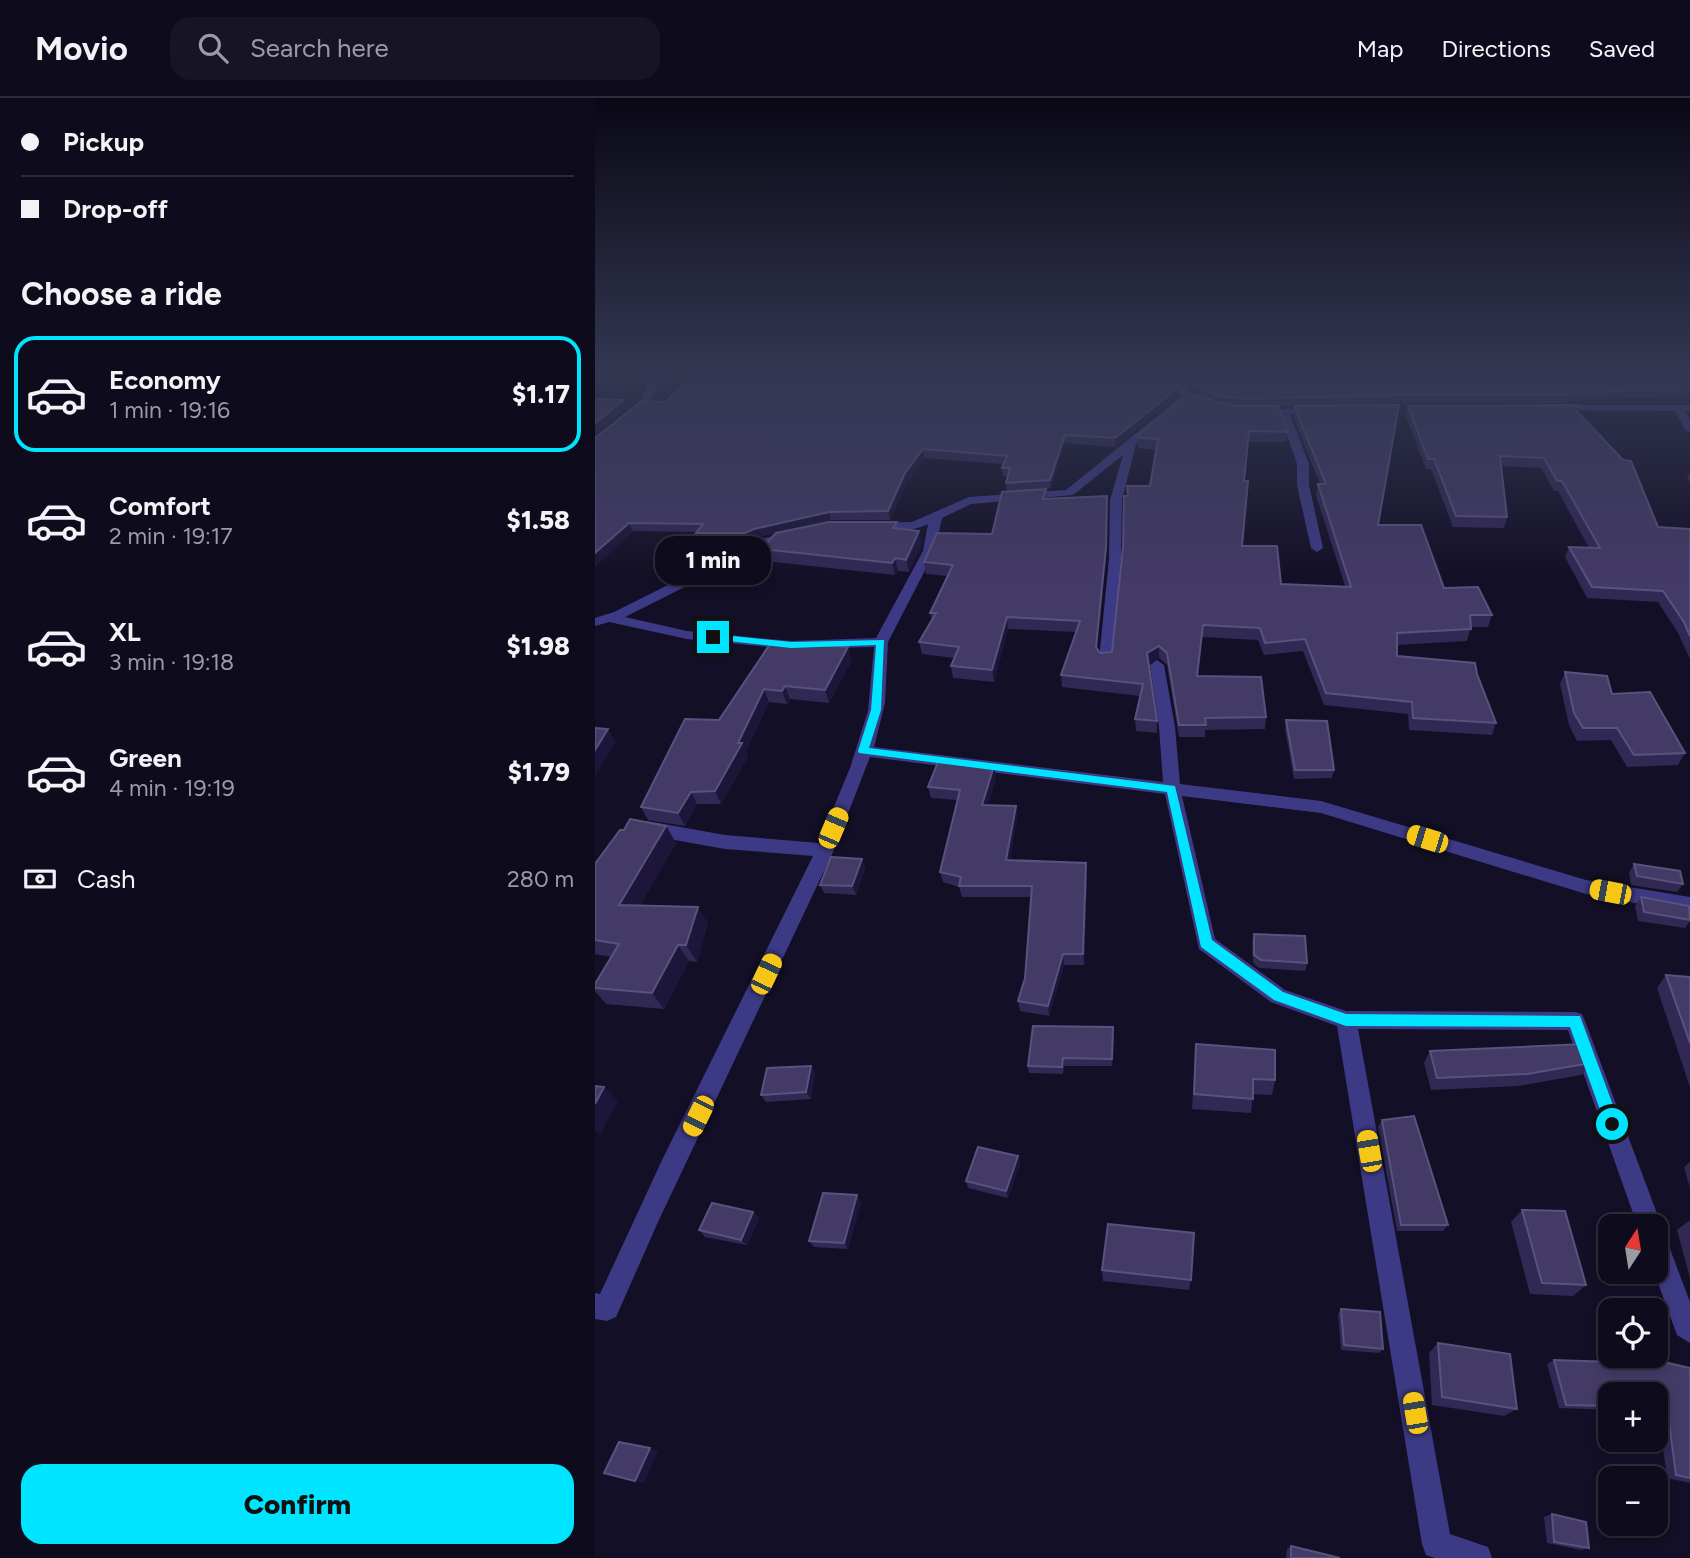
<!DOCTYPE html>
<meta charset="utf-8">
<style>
:root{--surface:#0e0b1c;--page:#171425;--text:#f1f3f6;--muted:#9b9ba3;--line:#2e2b3b;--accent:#00e5ff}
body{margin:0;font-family:Figtree,sans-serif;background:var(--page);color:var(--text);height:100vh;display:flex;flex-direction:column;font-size:26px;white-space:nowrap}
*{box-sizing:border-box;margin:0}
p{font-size:23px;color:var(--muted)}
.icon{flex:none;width:38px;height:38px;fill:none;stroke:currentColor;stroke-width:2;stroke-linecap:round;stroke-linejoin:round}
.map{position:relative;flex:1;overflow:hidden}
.details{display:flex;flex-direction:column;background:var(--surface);width:595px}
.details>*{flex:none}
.top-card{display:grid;align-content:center;height:154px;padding:0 21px;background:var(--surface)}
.needle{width:46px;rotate:12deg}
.fabs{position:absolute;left:1003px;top:1116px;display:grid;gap:14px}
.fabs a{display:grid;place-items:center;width:70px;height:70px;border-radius:14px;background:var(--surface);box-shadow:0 4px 10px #0003,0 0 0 2px var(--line);font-size:35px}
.end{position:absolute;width:32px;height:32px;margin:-16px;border:9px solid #00e5ff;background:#111;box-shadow:0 0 0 4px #111}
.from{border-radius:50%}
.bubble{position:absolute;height:49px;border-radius:21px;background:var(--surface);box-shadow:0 4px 10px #0003,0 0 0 2px var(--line);font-size:23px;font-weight:800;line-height:49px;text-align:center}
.car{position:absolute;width:21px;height:42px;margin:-21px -10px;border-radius:9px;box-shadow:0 0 5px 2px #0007;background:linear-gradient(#f5c518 24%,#345 0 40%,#f5c518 0 76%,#345 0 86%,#f5c518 0)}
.top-card b{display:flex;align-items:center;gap:24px;height:66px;font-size:26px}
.top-card b+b{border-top:2px solid var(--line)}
.top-card i{width:18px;height:18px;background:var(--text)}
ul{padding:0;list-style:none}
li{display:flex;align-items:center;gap:21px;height:116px;margin:0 14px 10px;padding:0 7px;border:4px solid transparent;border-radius:21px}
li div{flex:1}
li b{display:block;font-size:26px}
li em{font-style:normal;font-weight:800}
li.on{border-color:var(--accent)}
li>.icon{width:63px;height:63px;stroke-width:1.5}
h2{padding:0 21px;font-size:32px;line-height:84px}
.pay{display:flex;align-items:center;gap:18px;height:77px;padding:0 21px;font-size:26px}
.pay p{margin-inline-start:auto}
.primary-button{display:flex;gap:14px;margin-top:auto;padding:14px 21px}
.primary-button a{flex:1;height:80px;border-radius:21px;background:var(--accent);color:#111;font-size:28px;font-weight:800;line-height:80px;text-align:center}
header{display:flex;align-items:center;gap:42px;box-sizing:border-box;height:98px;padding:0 35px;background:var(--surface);border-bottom:2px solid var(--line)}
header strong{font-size:33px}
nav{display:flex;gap:38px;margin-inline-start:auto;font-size:24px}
.search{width:490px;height:63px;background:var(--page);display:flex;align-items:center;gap:18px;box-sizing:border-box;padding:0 24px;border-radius:21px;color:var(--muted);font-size:26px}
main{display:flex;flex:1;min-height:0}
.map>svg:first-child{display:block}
</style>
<header>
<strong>Movio</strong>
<div class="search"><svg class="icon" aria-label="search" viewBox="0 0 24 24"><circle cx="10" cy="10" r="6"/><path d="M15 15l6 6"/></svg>Search here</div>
<nav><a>Map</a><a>Directions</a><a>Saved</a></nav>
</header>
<main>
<section class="details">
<div class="top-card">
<b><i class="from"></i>Pickup</b>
<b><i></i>Drop-off</b>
</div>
<h2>Choose a ride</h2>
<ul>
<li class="on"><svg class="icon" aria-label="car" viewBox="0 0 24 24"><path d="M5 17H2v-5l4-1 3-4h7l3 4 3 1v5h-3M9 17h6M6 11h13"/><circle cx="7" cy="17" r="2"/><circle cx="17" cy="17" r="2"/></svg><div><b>Economy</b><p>1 min · 19:16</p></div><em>$1.17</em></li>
<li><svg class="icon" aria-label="car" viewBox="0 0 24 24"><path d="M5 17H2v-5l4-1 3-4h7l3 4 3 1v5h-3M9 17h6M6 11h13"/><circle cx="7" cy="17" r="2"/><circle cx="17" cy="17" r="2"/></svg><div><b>Comfort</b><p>2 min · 19:17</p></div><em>$1.58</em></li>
<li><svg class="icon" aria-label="car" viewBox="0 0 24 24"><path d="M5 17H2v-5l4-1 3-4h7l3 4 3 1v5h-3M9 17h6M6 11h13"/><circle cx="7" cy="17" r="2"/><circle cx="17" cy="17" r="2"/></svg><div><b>XL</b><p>3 min · 19:18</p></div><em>$1.98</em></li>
<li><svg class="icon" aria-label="car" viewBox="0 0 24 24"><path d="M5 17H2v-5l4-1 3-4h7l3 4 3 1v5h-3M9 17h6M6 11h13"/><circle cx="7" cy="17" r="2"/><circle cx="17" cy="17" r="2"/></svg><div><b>Green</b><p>4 min · 19:19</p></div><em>$1.79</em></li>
</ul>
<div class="pay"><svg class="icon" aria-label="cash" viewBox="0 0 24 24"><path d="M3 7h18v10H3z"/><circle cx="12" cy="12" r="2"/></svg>Cash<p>280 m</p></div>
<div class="primary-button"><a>Confirm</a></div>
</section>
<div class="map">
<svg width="1095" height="1460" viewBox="0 0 1095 1460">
<rect width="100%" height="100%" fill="#130f26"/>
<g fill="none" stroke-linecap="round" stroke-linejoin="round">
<g fill="#3d3a85" fill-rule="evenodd">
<polygon points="56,277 66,277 55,304 0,349 0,340 47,301"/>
<path d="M 576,277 L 586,277 L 596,292 L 597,299 L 541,346 L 527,402 L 526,461 L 516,564 L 506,564 L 504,561 L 514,461 L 515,402 L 528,357 L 478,397 L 376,406 L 347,420 L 340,453 L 293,544 L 290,605 L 279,649 L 568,684 L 564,629 L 555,567 L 562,562 L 569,567 L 580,629 L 585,686 L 726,703 L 991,782 L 1095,799 L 1095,815 L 991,796 L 726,715 L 587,698 L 620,841 L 690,892 L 751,913 L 980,914 L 987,916 L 990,923 L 1067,1129 L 1065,1134 L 1069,1135 L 1095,1204 L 1095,1245 L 1082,1237 L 1059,1174 L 1060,1129 L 1043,1129 L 973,932 L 763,931 L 855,1436 L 893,1449 L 897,1460 L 840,1460 L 831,1457 L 827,1446 L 742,928 L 676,904 L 604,851 L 570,696 L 275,659 L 238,754 L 63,1124 L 21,1219 L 12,1223 L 0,1221 L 0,1195 L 5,1196 L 68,1060 L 218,758 L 130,751 L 52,737 L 46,735 L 43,730 L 46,725 L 52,723 L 130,737 L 224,745 L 255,670 L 273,613 L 279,549 L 196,551 L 92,541 L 14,524 L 0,528 L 0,520 L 19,514 L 163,442 L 196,434 L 200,435 L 200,441 L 171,448 L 30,519 L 92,533 L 196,543 L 281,540 L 328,453 L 333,426 C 319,433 286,438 273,428 L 275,425 L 317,424 L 374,399 L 471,392 L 587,298 Z"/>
<polygon points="964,307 1095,307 1095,313 1090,313 1095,322 1095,334 1091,333 1080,313 960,312 959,310"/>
<polygon points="722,309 727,312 726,314 695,316 714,366 714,387 728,450 722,454 716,450 702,387 702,366 685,317 663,318 658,315 663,312"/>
</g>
</g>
<g fill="#312854">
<polygon points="588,277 1095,277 1095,298 973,303 972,305 806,305 805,301 804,305 683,308 693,334 691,344 653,344 649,383 647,448 686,486 750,488 721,397 723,386 725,386 698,319 699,308 783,427 849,490 897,517 893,529 876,529 872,543 802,547 802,558 882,576 901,625 897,637 814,632 813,616 729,607 708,553 669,557 663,542 607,539 603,578 671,619 670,631 610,632 610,639 584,639 572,567 564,560 554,566 562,623 562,635 541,633 540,621 545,598 467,589 466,577 481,534 413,531 399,584 358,580 356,568 359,560 327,556 324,544 337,523 335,515 353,478 331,476 329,464 397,436 412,394 411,385 413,378 408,378 407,370 408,366 329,360 312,384 295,422 236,422 162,439 153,444 105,444 102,434 38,433 0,468 0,340 71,304 584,297 520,349 470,345 456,390 451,391 452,401 512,398 511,461 502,551 505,555 517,554 533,398 555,388 561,352 543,350 543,340 611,300 599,295"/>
<polygon points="813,308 986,309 984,315 1063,429 1095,431 1095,561 1083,535 1063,504 992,500 970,459 974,449 994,450 963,393 959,393 946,370 906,368 912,419 909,430 858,429 836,371 831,371 811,318"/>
<polygon points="1095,374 1095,386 1092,379"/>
<polygon points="304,431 327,445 314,474 303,473 300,477 170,463 166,451"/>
<polygon points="177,543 257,562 234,605 195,601 192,606 174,604 151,653 153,658 126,706 102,706 90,728 53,722 46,709 124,622"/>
<polygon points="970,574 1017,596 1090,655 1083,667 1032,669 1016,642 982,643 974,627 965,586"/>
<polygon points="691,622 739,672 737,680 699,681 690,631"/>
<polygon points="401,679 393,707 421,708 422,719 415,762 492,776 489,867 469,867 454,918 425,913 423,903 430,880 437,799 367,799 364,789 348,784 345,774 362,702 336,700 333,689"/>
<polygon points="71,728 81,745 45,807 113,825 102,864 94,863 69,911 11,906 0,893 0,886 16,859 0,856 0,766 29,732"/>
<polygon points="267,761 270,770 261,797 229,795 225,787"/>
<polygon points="1039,766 1088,786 1082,794 1036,787 1034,775"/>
<polygon points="1046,799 1095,816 1095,823 1090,830 1043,823 1040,808"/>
<polygon points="659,836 712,865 710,873 664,870 658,865 657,844"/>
<polygon points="1071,877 1095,879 1095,989 1062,890"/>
<polygon points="519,937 517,968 469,968 468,976 434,975 433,968"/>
<polygon points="601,946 680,982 677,997 658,996 656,1015 597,1011"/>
<polygon points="835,953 996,965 986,977 923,988 836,992 829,965"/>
<polygon points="216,968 220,975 216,1001 171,1004 166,997"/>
<polygon points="787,1022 853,1127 848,1133 802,1133 783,1029"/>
<polygon points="423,1058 425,1065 413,1100 373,1090 371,1083"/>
<polygon points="1095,1064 1095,1090 1089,1069"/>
<polygon points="266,1104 253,1151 219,1149 214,1143"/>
<polygon points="927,1112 991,1187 978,1198 935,1196 916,1124"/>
<polygon points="158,1114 164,1120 152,1147 110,1139 104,1132"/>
<polygon points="1095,1122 1095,1180 1082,1132"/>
<polygon points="507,1172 596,1182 594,1192 508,1183"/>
<polygon points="746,1211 788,1251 784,1255 746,1252 743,1216"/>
<polygon points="843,1245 922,1311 909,1318 837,1307 834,1255"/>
<polygon points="1013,1252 1015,1252 1015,1258 1043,1258 1095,1276 1095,1385 1072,1380 1063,1313 1060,1313 1060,1297 1015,1297 1015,1312 964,1310 952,1266 959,1262 1009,1263 1006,1256"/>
<polygon points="957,1416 994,1450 986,1452 952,1445 949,1419"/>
<polygon points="696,1448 745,1460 691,1460 692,1451"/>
</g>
<g fill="#1d163a">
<polygon points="9,277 19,277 19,279 0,297 0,286"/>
<polygon points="584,289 584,297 520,349 520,340"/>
<polygon points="29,302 32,310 0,337 0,325"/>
<polygon points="470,337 470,345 456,390 455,382"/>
<polygon points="328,351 329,360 312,384 295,422 293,413 310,375"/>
<polygon points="512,398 511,461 501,561 501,549"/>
<polygon points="234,414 236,422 162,439 153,444 150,435 159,431"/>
<polygon points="34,425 38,433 0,468 0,455"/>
<polygon points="324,433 327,445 314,474 311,462"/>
<polygon points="300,460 303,473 300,477 297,465"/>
<polygon points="412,519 413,531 399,584 397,572"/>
<polygon points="564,548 564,560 552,567 552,555"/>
<polygon points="253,549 257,562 234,605 230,592"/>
<polygon points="190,588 195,601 192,606 187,593"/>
<polygon points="169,591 174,604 151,653 153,658 126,706 120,693"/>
<polygon points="13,631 21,644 0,678 0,652"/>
<polygon points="399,668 401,679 390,718 387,707"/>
<polygon points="96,694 102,706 90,728 83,715"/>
<polygon points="421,708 422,719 413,773 411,762"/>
<polygon points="71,728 81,745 36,823 24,807"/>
<polygon points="267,761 270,770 261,797 257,788"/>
<polygon points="491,765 492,776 489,867 488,856"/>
<polygon points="103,809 113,825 102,864 91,847"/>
<polygon points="83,847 94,863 69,911 57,895"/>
<polygon points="468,856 469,867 454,918 453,908"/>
<polygon points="216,968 220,975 216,1001 211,994"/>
<polygon points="9,989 23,1003 5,1037 0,1032 0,1006"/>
<polygon points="423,1058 425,1065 413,1100 411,1093"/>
<polygon points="262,1097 266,1104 253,1151 249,1145"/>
<polygon points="158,1114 164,1120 152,1147 146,1142"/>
<polygon points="55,1350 63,1353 49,1385 40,1383"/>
</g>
<g fill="#433a66" stroke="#5a527e" stroke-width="2">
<polygon points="0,277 9,277 0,286"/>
<polygon points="98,277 578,277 584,289 520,340 470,337 455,382 411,385 415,370 407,370 412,358 328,351 310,375 293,413 234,414 159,431 150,435 101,435 108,426 34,425 0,455 0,340 47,303 71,304 87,288 91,288"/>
<polygon points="593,277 1095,277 1095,290 973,295 975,297 808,297 806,293 806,297 650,301 623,298 599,287"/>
<polygon points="594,296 638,308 683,308 693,334 654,333 649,383 653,383 647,448 682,448 686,486 756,489 723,386 731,386 699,308 804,307 783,427 826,427 849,490 883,489 897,517 875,517 876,531 802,535 802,558 880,565 882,576 901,625 818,620 817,604 731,595 710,541 670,545 665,530 608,527 602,578 666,579 671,619 610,620 611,627 584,627 572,555 564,548 552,555 562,623 540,621 548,586 466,577 485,523 412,519 397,572 356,568 364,549 324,544 341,515 335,515 358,467 329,464 342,435 397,436 407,394 451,391 448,401 512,398 511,449 501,549 505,555 517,554 528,449 529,398 533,398 532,388 555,388 563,341 543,340 543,337"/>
<polygon points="0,301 29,302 0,325"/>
<polygon points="984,307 986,309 978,309 1028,362 1036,363 1063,429 1095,431 1095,538 1089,524 1068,493 997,489 974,449 1005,450 967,383 962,383 949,360 905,358 912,419 861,418 839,361 833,361 813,308"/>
<polygon points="234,424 302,424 298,430 324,433 311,462 300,460 297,465 166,451 181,435"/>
<polygon points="177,543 253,549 230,592 190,588 187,593 169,591 143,645 147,645 120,693 96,694 83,715 46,709 90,621 124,622"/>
<polygon points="970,574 1012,578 1017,596 1055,594 1090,655 1039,657 1022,630 988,630 979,615"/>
<polygon points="691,622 732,623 739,672 700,672"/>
<polygon points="0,630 13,631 0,652"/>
<polygon points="343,664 399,668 387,707 421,708 411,762 491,765 488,856 468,856 453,908 423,903 430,880 437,788 364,788 366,779 345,774 365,692 333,689"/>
<polygon points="35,721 71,728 24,807 103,809 91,847 83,847 57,895 0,890 0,886 24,846 0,842 0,766 25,732 29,732"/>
<polygon points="236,759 267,761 257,788 225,787"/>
<polygon points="1039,766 1085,773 1088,786 1042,778"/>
<polygon points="1046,799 1094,808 1095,822 1049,814"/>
<polygon points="659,836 710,838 712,865 666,862 659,857"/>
<polygon points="1071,877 1095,879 1095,945"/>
<polygon points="438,928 518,929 517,961 468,960 467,969 433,968"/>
<polygon points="601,946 680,952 680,982 658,981 658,1001 599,996"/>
<polygon points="989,946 996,965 932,976 842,980 835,953"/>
<polygon points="216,968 211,994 166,997 172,970"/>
<polygon points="0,988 9,989 0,1006"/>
<polygon points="819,1018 853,1127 806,1127 787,1022"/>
<polygon points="383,1049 423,1058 411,1093 371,1083"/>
<polygon points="228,1095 262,1097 249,1145 214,1143"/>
<polygon points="117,1105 158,1114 146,1142 104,1132"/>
<polygon points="927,1112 970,1113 991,1187 947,1185"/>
<polygon points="513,1126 599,1135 596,1182 507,1172"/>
<polygon points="746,1211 785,1214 788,1251 749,1247"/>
<polygon points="843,1245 915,1256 922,1311 847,1299"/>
<polygon points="1016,1258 1043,1258 1095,1270 1095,1380 1081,1377 1072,1309 1060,1309 1060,1297 1015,1297 1015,1308 971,1307 959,1262 1018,1264"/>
<polygon points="24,1344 55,1350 40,1383 9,1375"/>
<polygon points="957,1416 991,1424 994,1450 959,1444"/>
<polygon points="696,1448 745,1460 696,1460"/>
</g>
<linearGradient id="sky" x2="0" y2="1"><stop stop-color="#0a0815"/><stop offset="0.57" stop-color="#333752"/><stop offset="1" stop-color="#333752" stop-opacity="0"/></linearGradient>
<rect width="1095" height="482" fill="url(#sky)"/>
<polygon fill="#00e5ff" points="118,536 196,544 289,542 286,612 274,650 580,688 617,842 688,894 751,916 985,918 1025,1026 1023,1031 1012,1031 975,929 751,928 679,902 606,849 572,694 264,655 263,653 276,612 281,547 196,550 115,541 113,539"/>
</svg>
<div class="fabs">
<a><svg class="needle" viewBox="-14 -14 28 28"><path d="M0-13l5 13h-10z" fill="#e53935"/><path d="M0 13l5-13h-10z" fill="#9b9ba3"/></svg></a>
<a><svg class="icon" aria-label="locate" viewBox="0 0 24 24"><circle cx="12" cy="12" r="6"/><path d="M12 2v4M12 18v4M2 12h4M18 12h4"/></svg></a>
<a>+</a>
<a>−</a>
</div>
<i class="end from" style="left:1017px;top:1026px"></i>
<i class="end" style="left:118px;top:539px"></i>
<div class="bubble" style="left:60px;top:438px;width:116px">1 min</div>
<i class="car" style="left:238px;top:730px;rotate:23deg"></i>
<i class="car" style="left:832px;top:741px;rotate:287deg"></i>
<i class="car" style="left:1015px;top:794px;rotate:281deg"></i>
<i class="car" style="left:171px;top:876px;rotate:25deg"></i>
<i class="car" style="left:103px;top:1018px;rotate:206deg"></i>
<i class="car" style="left:774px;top:1053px;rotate:350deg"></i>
<i class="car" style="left:820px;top:1315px;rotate:350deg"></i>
</div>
</main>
